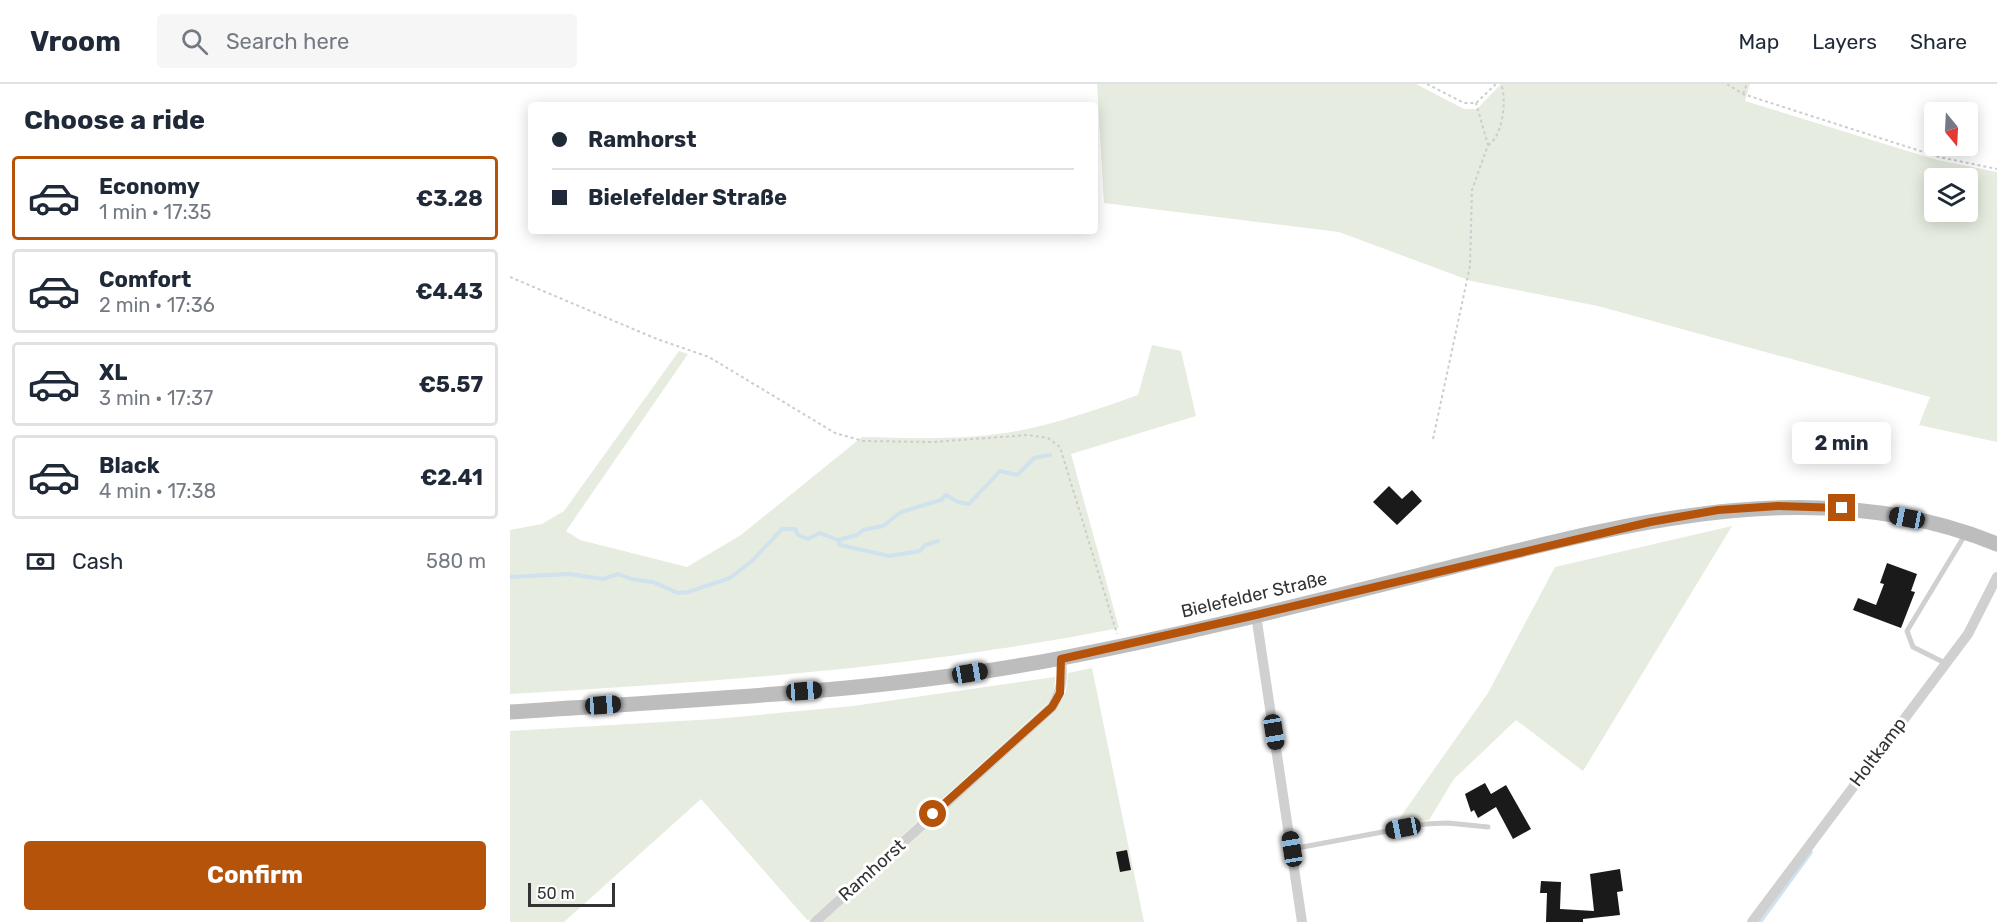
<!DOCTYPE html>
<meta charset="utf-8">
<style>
:root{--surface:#fff;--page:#f6f6f7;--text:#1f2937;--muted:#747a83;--line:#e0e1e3;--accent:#b45309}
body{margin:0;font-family:Rubik,sans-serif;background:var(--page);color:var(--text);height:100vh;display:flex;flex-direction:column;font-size:22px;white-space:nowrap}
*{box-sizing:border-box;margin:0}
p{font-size:20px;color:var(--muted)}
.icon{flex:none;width:33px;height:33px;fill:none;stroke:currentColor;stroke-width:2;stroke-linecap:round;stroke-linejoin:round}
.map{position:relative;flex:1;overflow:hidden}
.side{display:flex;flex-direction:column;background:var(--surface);width:510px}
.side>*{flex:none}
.guide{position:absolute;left:18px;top:18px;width:570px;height:132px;border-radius:6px;box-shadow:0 3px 15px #0003;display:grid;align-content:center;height:132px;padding:0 24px;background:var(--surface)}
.needle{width:39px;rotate:162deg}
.controls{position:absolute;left:1414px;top:18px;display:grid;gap:12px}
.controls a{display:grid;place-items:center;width:54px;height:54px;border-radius:6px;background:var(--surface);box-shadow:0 3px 15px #0003;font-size:30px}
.scale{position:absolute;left:18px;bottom:15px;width:87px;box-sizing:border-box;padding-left:6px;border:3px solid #333;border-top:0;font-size:16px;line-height:21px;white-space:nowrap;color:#333;-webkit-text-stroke:4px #fff;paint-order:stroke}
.end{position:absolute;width:27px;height:27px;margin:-14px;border:8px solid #b45309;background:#fff;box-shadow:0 0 0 3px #fff}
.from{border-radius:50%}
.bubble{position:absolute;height:42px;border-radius:6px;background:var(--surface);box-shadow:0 3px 15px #0003;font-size:20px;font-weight:700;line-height:42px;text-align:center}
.car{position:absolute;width:18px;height:36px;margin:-18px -9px;border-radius:8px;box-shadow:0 0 4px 2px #0007;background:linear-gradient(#222 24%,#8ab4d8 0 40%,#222 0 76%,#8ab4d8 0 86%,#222 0)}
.guide b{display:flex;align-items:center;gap:21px;height:57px;font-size:22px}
.guide b+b{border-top:2px solid var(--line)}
.guide i{width:15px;height:15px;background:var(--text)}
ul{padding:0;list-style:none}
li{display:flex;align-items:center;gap:18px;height:84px;margin:0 12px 9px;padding:0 12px;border:3px solid var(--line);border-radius:6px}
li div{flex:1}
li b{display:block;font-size:22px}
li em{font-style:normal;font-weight:700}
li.on{border-color:var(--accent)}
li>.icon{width:54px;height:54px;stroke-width:1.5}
h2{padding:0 24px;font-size:27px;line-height:72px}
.pay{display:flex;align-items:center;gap:15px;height:66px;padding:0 24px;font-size:22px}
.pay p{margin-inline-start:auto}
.cta{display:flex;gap:12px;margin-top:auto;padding:12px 24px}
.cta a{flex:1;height:69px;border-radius:6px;background:var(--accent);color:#fff;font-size:24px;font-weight:700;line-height:69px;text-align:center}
header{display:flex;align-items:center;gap:36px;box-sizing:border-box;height:84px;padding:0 30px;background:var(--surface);border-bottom:2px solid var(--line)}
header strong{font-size:28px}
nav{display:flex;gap:33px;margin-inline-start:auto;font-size:21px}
.search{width:420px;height:54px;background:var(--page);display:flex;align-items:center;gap:15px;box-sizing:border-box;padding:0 21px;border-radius:6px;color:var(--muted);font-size:22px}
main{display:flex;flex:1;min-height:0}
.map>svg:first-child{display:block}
</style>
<header>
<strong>Vroom</strong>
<div class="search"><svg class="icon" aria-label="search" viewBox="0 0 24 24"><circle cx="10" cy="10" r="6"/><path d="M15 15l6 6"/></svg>Search here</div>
<nav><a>Map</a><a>Layers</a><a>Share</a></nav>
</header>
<main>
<section class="side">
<h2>Choose a ride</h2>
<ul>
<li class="on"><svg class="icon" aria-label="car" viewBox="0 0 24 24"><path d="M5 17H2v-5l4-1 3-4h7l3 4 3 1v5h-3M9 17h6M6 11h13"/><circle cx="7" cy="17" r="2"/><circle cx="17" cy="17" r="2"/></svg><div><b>Economy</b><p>1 min · 17:35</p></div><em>€3.28</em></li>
<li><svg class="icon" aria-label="car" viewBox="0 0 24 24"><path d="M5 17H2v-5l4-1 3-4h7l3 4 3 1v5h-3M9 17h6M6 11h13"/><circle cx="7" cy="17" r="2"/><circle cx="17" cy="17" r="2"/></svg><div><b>Comfort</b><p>2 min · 17:36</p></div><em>€4.43</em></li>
<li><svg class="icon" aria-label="car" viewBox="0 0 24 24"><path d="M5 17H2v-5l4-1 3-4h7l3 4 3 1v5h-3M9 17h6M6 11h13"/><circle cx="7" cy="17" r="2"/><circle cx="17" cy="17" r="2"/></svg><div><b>XL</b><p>3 min · 17:37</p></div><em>€5.57</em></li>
<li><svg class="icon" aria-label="car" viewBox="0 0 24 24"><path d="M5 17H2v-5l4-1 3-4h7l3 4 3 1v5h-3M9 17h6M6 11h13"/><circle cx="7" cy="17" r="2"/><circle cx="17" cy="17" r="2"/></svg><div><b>Black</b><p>4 min · 17:38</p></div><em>€2.41</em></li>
</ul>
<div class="pay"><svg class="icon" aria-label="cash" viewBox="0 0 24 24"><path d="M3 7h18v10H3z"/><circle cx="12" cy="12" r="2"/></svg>Cash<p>580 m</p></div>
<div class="cta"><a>Confirm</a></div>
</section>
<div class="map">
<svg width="1487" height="838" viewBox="0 0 1487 838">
<rect width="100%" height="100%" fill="#fff"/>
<g fill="#e6ecdf" fill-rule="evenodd">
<path d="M 587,0 L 906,0 L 954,25 L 967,25 L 991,0 L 1240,0 L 1235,17 L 1427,76 L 1487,88 L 1487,358 L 1409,341 L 1420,313 L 1088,222 L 961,197 L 829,148 L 594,119 ZM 1425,94 L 1458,94 L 1458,128 L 1425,128 Z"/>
<path d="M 642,261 L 671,267 L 686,332 L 561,370 L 609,544 C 407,584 204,598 0,610 L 0,446 L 32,440 L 54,427 L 169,267 L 178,270 L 56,447 L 70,456 L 177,483 L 231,451 L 352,353 C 399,354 449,356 495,349 C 541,342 585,326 628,311 Z"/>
<polygon points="1222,442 1073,687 1006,636 944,695 919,736 884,742 978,609 1045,483"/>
<polygon points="582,584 634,838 310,838 546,625 556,607 558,589"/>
<polygon points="545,593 544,608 539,618 298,837 191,715 54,838 0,838 0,647 205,635 343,622"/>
</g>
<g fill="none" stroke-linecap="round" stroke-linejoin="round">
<g stroke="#cfe2ee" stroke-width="4">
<polyline points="328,456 330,461 379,472 410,467 415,461 428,457"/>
<polyline points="0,493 59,490 93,495 108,490 121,495 143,498 168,509 178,508 220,494 242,477 272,445 285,445 288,451 298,455 310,449 328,456 347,451 353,446 373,442 391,428 431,416 436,411 448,418 459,420 490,387 507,391 524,374 540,371"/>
<polyline points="1250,838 1301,768"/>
</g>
</g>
<g fill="#1a1a1a">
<polygon points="879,402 892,415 902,406 912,417 887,441 863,418"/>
<polygon points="1377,479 1407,490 1401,507 1405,508 1391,544 1343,526 1348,514 1366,521 1374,500 1370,499"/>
<polygon points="975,699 981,710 996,701 1021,745 1003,755 986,723 968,734 964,726 961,728 955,710"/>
<polygon points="617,766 621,786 610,788 606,768"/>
<polygon points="1110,785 1113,807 1107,808 1110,831 1073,835 1073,838 1036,838 1037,809 1030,809 1031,797 1051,798 1050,825 1084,827 1080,790"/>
</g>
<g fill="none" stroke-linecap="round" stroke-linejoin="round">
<g stroke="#cdcdcd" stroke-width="2" stroke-dasharray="3 3" stroke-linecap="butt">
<polyline points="917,0 954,19 966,19 986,0"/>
<polyline points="1217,0 1233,10 1429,73 1487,85"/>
<polyline points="1233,10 1237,0"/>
<path d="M 978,61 C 993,53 997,14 991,0"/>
<polyline points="0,193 147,255 199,273 325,349 353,357 423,358 518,351 538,354 550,363 607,550"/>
<polyline points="923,355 960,182 962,106 978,61 966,19"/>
</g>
<g stroke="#d0d0d0" stroke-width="5">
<polyline points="1435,579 1403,563 1397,547 1455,451"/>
<polyline points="782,765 915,740 938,739 978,743"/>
</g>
<g stroke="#d0d0d0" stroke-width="10">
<polyline points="746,531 792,838"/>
<path d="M 305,838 L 542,623 C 552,606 553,593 551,575"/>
<polyline points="1242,838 1458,550 1487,493"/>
</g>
<path stroke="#bdbdbd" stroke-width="15" d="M 0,628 C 184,615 370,609 552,574 C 673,551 794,520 914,490 C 1101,444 1300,383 1487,460"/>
</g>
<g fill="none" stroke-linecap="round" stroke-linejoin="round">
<polyline stroke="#b45309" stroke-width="8" points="423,730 542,623 550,609 551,575 746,531 1140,438 1208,426 1268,422 1332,424"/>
</g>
<g text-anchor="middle" stroke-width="6" stroke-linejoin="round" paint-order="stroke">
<g font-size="18" fill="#333" stroke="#fff">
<text transform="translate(744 511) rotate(-13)" y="6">Bielefelder Straße</text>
<text transform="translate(1368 668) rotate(-53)" y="6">Holtkamp</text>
<text transform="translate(362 786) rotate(-42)" y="6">Ramhorst</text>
</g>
</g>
</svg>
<div class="controls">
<a><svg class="needle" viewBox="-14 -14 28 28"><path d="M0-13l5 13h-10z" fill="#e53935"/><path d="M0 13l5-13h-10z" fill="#747a83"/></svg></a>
<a><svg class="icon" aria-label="layers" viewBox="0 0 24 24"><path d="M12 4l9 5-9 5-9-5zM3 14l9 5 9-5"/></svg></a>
</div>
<div class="scale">50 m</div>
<i class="end from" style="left:423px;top:730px"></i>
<i class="end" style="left:1332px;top:424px"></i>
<div class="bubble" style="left:1282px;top:338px;width:99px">2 min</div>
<i class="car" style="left:1397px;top:434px;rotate:281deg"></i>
<i class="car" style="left:460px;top:589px;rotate:81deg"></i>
<i class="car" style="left:294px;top:607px;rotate:86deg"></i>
<i class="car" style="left:93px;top:621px;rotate:86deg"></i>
<i class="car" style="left:764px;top:648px;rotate:171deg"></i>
<i class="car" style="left:893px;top:744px;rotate:259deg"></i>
<i class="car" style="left:782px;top:765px;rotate:351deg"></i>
<div class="guide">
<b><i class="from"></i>Ramhorst</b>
<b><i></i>Bielefelder Straße</b>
</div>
</div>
</main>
